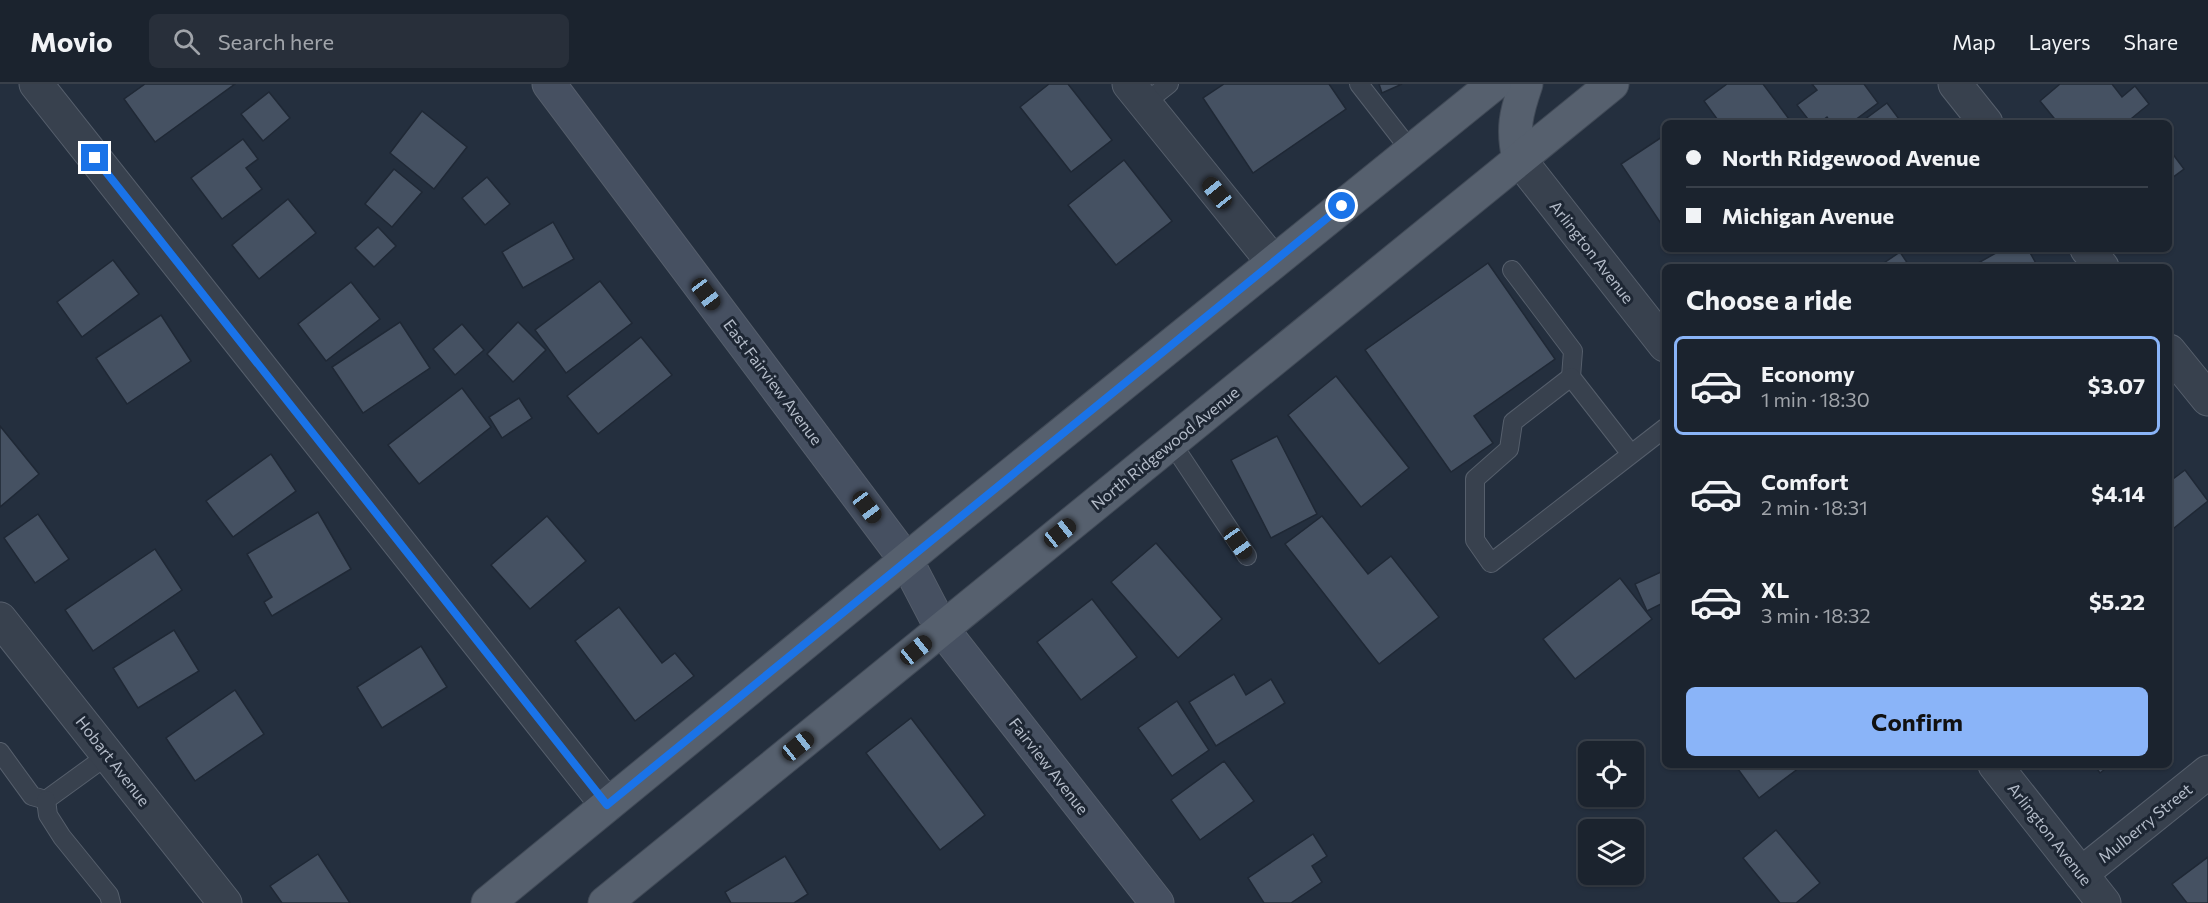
<!DOCTYPE html>
<meta charset="utf-8">
<style>
:root{--surface:#1b232e;--page:#282f3a;--text:#f1f3f6;--muted:#a0a4aa;--line:#39404a;--accent:#8ab4f8}
body{margin:0;font-family:Commissioner,sans-serif;background:var(--page);color:var(--text);height:100vh;display:flex;flex-direction:column;font-size:22px;white-space:nowrap}
*{box-sizing:border-box;margin:0}
p{font-size:20px;color:var(--muted)}
.icon{flex:none;width:33px;height:33px;fill:none;stroke:currentColor;stroke-width:2;stroke-linecap:round;stroke-linejoin:round}
.map{position:relative;flex:1;overflow:hidden}
.panel{position:absolute;left:1662px;top:180px;width:510px;height:504px;display:flex;flex-direction:column;background:var(--surface);border-radius:9px;box-shadow:0 2px 4px #0004,0 0 0 2px var(--line)}
.panel>*{flex:none}
.top-card{position:absolute;left:1662px;top:36px;width:510px;height:132px;border-radius:9px;box-shadow:0 2px 4px #0004,0 0 0 2px var(--line);display:grid;align-content:center;height:132px;padding:0 24px;background:var(--surface)}
.controls{position:absolute;left:1578px;top:657px;display:grid;gap:12px}
.controls a{display:grid;place-items:center;width:66px;height:66px;border-radius:9px;background:var(--surface);box-shadow:0 2px 4px #0004,0 0 0 2px var(--line);font-size:30px}
.end{position:absolute;width:27px;height:27px;margin:-14px;border:8px solid #1a73e8;background:#fff;box-shadow:0 0 0 3px #fff}
.from{border-radius:50%}
.car{position:absolute;width:18px;height:36px;margin:-18px -9px;border-radius:8px;box-shadow:0 0 4px 2px #0007;background:linear-gradient(#222 24%,#8ab4d8 0 40%,#222 0 76%,#8ab4d8 0 86%,#222 0)}
.top-card b{display:flex;align-items:center;gap:21px;height:57px;font-size:22px}
.top-card b+b{border-top:2px solid var(--line)}
.top-card i{width:15px;height:15px;background:var(--text)}
ul{padding:0;list-style:none}
li{display:flex;align-items:center;gap:18px;height:99px;margin:0 12px 9px;padding:0 12px;border:3px solid transparent;border-radius:9px}
li div{flex:1}
li b{display:block;font-size:22px}
li em{font-style:normal;font-weight:700}
li.current{border-color:var(--accent)}
li>.icon{width:54px;height:54px;stroke-width:1.5}
h2{padding:0 24px;font-size:27px;line-height:72px}
.action{display:flex;gap:12px;margin-top:auto;padding:12px 24px}
.action a{flex:1;height:69px;border-radius:9px;background:var(--accent);color:#111;font-size:24px;font-weight:700;line-height:69px;text-align:center}
header{display:flex;align-items:center;gap:36px;box-sizing:border-box;height:84px;padding:0 30px;background:var(--surface);border-bottom:2px solid var(--line)}
header strong{font-size:28px}
nav{display:flex;gap:33px;margin-inline-start:auto;font-size:21px}
.search{width:420px;height:54px;background:var(--page);display:flex;align-items:center;gap:15px;box-sizing:border-box;padding:0 21px;border-radius:9px;color:var(--muted);font-size:22px}
.map>svg:first-child{display:block}
</style>
<header>
<strong>Movio</strong>
<div class="search"><svg class="icon" aria-label="search" viewBox="0 0 24 24"><circle cx="10" cy="10" r="6"/><path d="M15 15l6 6"/></svg>Search here</div>
<nav><a>Map</a><a>Layers</a><a>Share</a></nav>
</header>
<div class="map">
<svg width="2208" height="819" viewBox="0 0 2208 819">
<rect width="100%" height="100%" fill="#242f3e"/>
<g fill="#455162" stroke="#1f2835" stroke-width="1.5">
<polygon points="145,0 235,0 155,58 124,15"/>
<polygon points="1049,0 1068,0 1112,56 1071,88 1020,23"/>
<polygon points="1224,0 1329,0 1346,25 1253,89 1203,14"/>
<polygon points="1379,0 1402,0 1382,9"/>
<polygon points="1727,0 1763,0 1792,39 1720,39 1704,17"/>
<polygon points="1812,0 1864,0 1878,19 1851,39 1831,39 1827,33 1819,39 1811,39 1797,21 1817,6"/>
<polygon points="2060,0 2112,0 2122,13 2135,2 2149,20 2126,39 2058,39 2040,17"/>
<polygon points="269,8 290,34 263,57 241,30"/>
<polygon points="1887,19 1902,39 1860,39"/>
<polygon points="422,27 467,63 434,105 390,69"/>
<polygon points="1665,51 1665,143 1664,144 1621,80"/>
<polygon points="243,55 258,75 246,84 262,105 222,135 191,94"/>
<polygon points="2169,65 2184,85 2169,96"/>
<polygon points="1124,76 1172,137 1116,181 1068,121"/>
<polygon points="394,85 422,108 392,143 365,120"/>
<polygon points="487,93 510,120 485,141 462,114"/>
<polygon points="288,115 316,149 259,195 232,161"/>
<polygon points="553,138 574,175 523,204 502,168"/>
<polygon points="378,143 396,162 374,183 355,164"/>
<polygon points="2003,165 2028,165 2038,183 1971,183"/>
<polygon points="1900,168 1910,183 1878,183"/>
<polygon points="113,176 139,210 82,253 57,218"/>
<polygon points="1488,179 1555,275 1474,332 1493,359 1451,388 1365,266"/>
<polygon points="600,197 632,239 566,289 535,246"/>
<polygon points="351,198 380,235 326,277 298,240"/>
<polygon points="161,231 191,277 127,320 96,274"/>
<polygon points="400,238 430,284 363,329 332,283"/>
<polygon points="518,238 546,266 513,298 487,270"/>
<polygon points="462,240 484,266 455,291 433,265"/>
<polygon points="641,253 672,291 598,350 567,312"/>
<polygon points="1336,292 1409,384 1361,423 1288,331"/>
<polygon points="462,304 491,343 419,400 388,361"/>
<polygon points="519,314 532,334 502,354 489,333"/>
<polygon points="0,342 39,390 0,423"/>
<polygon points="1277,352 1317,430 1271,454 1231,376"/>
<polygon points="271,370 296,407 233,453 206,417"/>
<polygon points="2185,386 2208,417 2169,448 2169,398"/>
<polygon points="318,428 351,485 272,532 264,518 272,513 247,470"/>
<polygon points="38,430 69,475 35,499 4,454"/>
<polygon points="547,432 586,477 530,525 491,481"/>
<polygon points="1322,432 1368,490 1391,472 1439,533 1379,580 1285,460"/>
<polygon points="1156,459 1222,535 1178,574 1111,498"/>
<polygon points="155,465 182,506 93,567 65,526"/>
<polygon points="1663,487 1665,491 1665,518 1647,527 1635,500"/>
<polygon points="1620,494 1652,535 1575,595 1543,555"/>
<polygon points="1092,515 1137,573 1081,616 1037,558"/>
<polygon points="619,523 662,579 675,569 694,592 635,637 575,557"/>
<polygon points="174,546 199,587 138,624 113,584"/>
<polygon points="421,562 447,603 382,644 357,603"/>
<polygon points="1234,590 1246,611 1271,595 1285,619 1216,662 1189,618"/>
<polygon points="235,606 264,650 195,697 166,654"/>
<polygon points="1177,617 1209,666 1172,692 1138,644"/>
<polygon points="911,634 985,731 940,766 866,669"/>
<polygon points="1224,677 1254,717 1200,756 1171,716"/>
<polygon points="1735,681 1803,681 1759,714"/>
<polygon points="2094,681 2110,681 2100,689"/>
<polygon points="1776,746 1820,799 1796,819 1780,819 1743,774"/>
<polygon points="1313,750 1327,772 1312,782 1322,798 1291,819 1264,819 1248,794"/>
<polygon points="318,770 350,819 282,819 270,802"/>
<polygon points="785,772 808,810 794,819 731,819 725,808"/>
<polygon points="2208,773 2208,819 2187,819 2172,800"/>
</g>
<g fill="none" stroke-linecap="round" stroke-linejoin="round">
<defs>
<g id="service">
<polyline points="1359,0 1411,67"/>
<polyline points="1145,19 1169,0"/>
<polyline points="1512,186 1573,267 1571,293"/>
<polyline points="1171,358 1247,472"/>
<polyline points="1631,370 1571,293 1513,338 1509,365 1475,395 1475,456 1491,479 1665,344"/>
<polyline points="0,668 32,712 46,716 108,671"/>
<polyline points="46,716 48,731 62,753 109,811 111,819"/>
</g>
<g id="minor">
<polyline points="36,0 607,721"/>
<polyline points="1129,0 1273,178"/>
<polyline points="1955,0 1986,39"/>
<polyline points="1519,75 1665,261"/>
<polyline points="2087,165 2102,183"/>
<polyline points="2169,267 2208,315"/>
<polyline points="0,535 225,819"/>
<polyline points="1995,681 2104,819"/>
<polyline points="2081,790 2208,688"/>
</g>
<polyline id="secondary" points="549,0 906,476 942,545 1157,819"/>
<g id="primary">
<path d="M 1519,75 C 1512,45 1516,29 1526,0"/>
<polyline points="488,819 950,440 1494,0"/>
<polyline points="605,819 1612,0"/>
</g>
</defs>
<use href="#service" stroke="#565f6c" stroke-width="20"/>
<use href="#minor" stroke="#565f6c" stroke-width="35"/>
<use href="#secondary" stroke="#565f6c" stroke-width="35"/>
<use href="#primary" stroke="#414a57" stroke-width="35"/>
<use href="#service" stroke="#38414e" stroke-width="18"/>
<use href="#minor" stroke="#38414e" stroke-width="33"/>
<use href="#secondary" stroke="#465061" stroke-width="33"/>
<use href="#primary" stroke="#56606e" stroke-width="33"/>
</g>
<g fill="none" stroke-linecap="round" stroke-linejoin="round">
<polyline stroke="#1a73e8" stroke-width="8" points="95,74 607,721 1342,122"/>
</g>
<g text-anchor="middle" stroke-width="6" stroke-linejoin="round" paint-order="stroke">
<g font-size="16" fill="#b4bcc9" stroke="#1d2633">
<text transform="translate(1592 168) rotate(52)" y="6">Arlington Avenue</text>
<text transform="translate(773 298) rotate(53)" y="6">East Fairview Avenue</text>
<text transform="translate(1165 364) rotate(-39)" y="6">North Ridgewood Avenue</text>
<text transform="translate(113 677) rotate(52)" y="6">Hobart Avenue</text>
<text transform="translate(1049 682) rotate(52)" y="6">Fairview Avenue</text>
<text transform="translate(2145 739) rotate(-39)" y="6">Mulberry Street</text>
<text transform="translate(2050 750) rotate(52)" y="6">Arlington Avenue</text>
</g>
</g>
</svg>
<div class="controls">
<a><svg class="icon" aria-label="locate" viewBox="0 0 24 24"><circle cx="12" cy="12" r="6"/><path d="M12 2v4M12 18v4M2 12h4M18 12h4"/></svg></a>
<a><svg class="icon" aria-label="layers" viewBox="0 0 24 24"><path d="M12 4l9 5-9 5-9-5zM3 14l9 5 9-5"/></svg></a>
</div>
<i class="end from" style="left:1342px;top:122px"></i>
<i class="end" style="left:95px;top:74px"></i>
<i class="car" style="left:1217px;top:109px;rotate:321deg"></i>
<i class="car" style="left:706px;top:210px;rotate:143deg"></i>
<i class="car" style="left:867px;top:423px;rotate:143deg"></i>
<i class="car" style="left:1060px;top:449px;rotate:51deg"></i>
<i class="car" style="left:1238px;top:459px;rotate:145deg"></i>
<i class="car" style="left:916px;top:566px;rotate:51deg"></i>
<i class="car" style="left:798px;top:662px;rotate:51deg"></i>
<div class="top-card">
<b><i class="from"></i>North Ridgewood Avenue</b>
<b><i></i>Michigan Avenue</b>
</div>
<section class="panel">
<h2>Choose a ride</h2>
<ul>
<li class="current"><svg class="icon" aria-label="car" viewBox="0 0 24 24"><path d="M5 17H2v-5l4-1 3-4h7l3 4 3 1v5h-3M9 17h6M6 11h13"/><circle cx="7" cy="17" r="2"/><circle cx="17" cy="17" r="2"/></svg><div><b>Economy</b><p>1 min · 18:30</p></div><em>$3.07</em></li>
<li><svg class="icon" aria-label="car" viewBox="0 0 24 24"><path d="M5 17H2v-5l4-1 3-4h7l3 4 3 1v5h-3M9 17h6M6 11h13"/><circle cx="7" cy="17" r="2"/><circle cx="17" cy="17" r="2"/></svg><div><b>Comfort</b><p>2 min · 18:31</p></div><em>$4.14</em></li>
<li><svg class="icon" aria-label="car" viewBox="0 0 24 24"><path d="M5 17H2v-5l4-1 3-4h7l3 4 3 1v5h-3M9 17h6M6 11h13"/><circle cx="7" cy="17" r="2"/><circle cx="17" cy="17" r="2"/></svg><div><b>XL</b><p>3 min · 18:32</p></div><em>$5.22</em></li>
</ul>
<div class="action"><a>Confirm</a></div>
</section>
</div>
